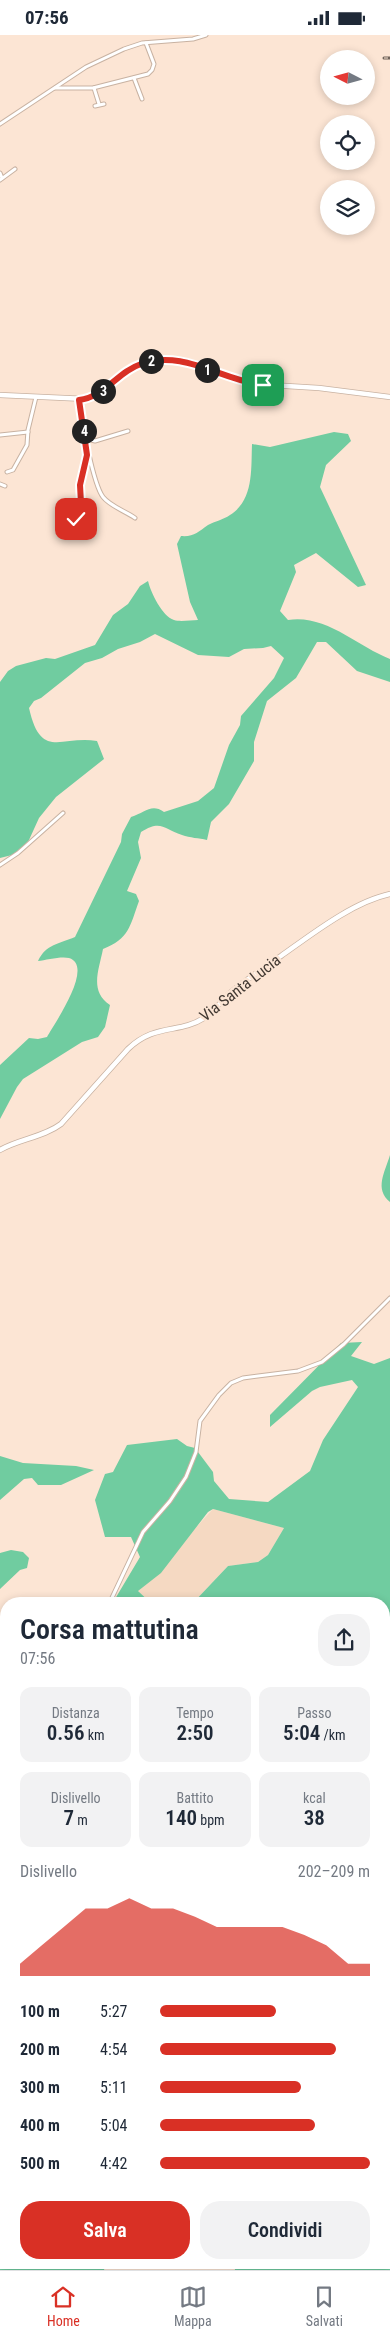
<!DOCTYPE html>
<html lang="it">
<meta charset="utf-8">
<style>
:root{--surface:#fff;--page:#f2f2f3;--text:#1f2937;--muted:#747a83;--line:#e0e1e3;--accent:#d93025}
body{margin:0;font-family:"Roboto Condensed",sans-serif;background:var(--page);color:var(--text);height:100vh;display:flex;flex-direction:column;font-size:19px;white-space:nowrap}
*{box-sizing:border-box;margin:0}
p{font-size:16px;color:var(--muted)}
.icon{flex:none;width:28px;height:28px;fill:none;stroke:currentColor;stroke-width:2;stroke-linecap:round;stroke-linejoin:round}
.map{position:relative;flex:1;overflow:hidden}
.details{position:absolute;left:0px;top:1562px;width:390px;height:672px;display:flex;flex-direction:column;background:var(--surface);border-radius:20px 20px 0 0;box-shadow:0 2px 8px #0003}
.details>*{flex:none}
.needle{width:32px;rotate:276deg}
.fabs{position:absolute;left:320px;top:15px;display:grid;gap:10px}
.fabs a{display:grid;place-items:center;width:55px;height:55px;border-radius:50%;background:var(--surface);box-shadow:0 2px 8px #0003;font-size:25px}
.pin{position:absolute;display:grid;place-items:center;width:42px;height:42px;color:#fff;margin:-21px;border-radius:10px;box-shadow:0 2px 8px #0006}
.km{position:absolute;width:25px;height:25px;margin:-12px;border-radius:50%;background:#222;color:#fff;font-size:14px;line-height:25px;text-align:center}
.round{display:grid;place-items:center;flex:none;width:52px;height:52px;border-radius:20px;background:var(--page)}
.overview{display:flex;align-items:center;justify-content:space-between;height:85px;padding:0 20px}
h1{font-size:28px;font-weight:600;line-height:38px}
.figures{display:grid;grid-template-columns:repeat(3,1fr);gap:8px;height:85px;padding:5px 20px}
.figures div{display:grid;align-content:center;border-radius:12px;background:var(--page);text-align:center}
.figures b{font-size:21px;font-weight:600}
.figures small{font-size:14px;font-weight:400}
.figures p{font-size:14px}
.chart{height:140px;padding:10px 20px}
.chart p{display:flex;justify-content:space-between}
.chart svg{width:100%;height:90px;margin-top:5px;fill:var(--accent);opacity:.7}
.primary-button{display:flex;gap:10px;margin-top:auto;padding:10px 20px}
.primary-button a{flex:1;height:58px;border-radius:20px;background:var(--accent);color:#fff;font-size:20px;font-weight:600;line-height:58px;text-align:center}
.primary-button a+a{background:var(--page);color:var(--text)}
ul{padding:0 20px;list-style:none;font-size:16px}
li{display:grid;grid-template-columns:80px 60px 1fr;align-items:center;height:38px}
li i{height:12px;border-radius:6px;background:var(--accent)}
.status{display:flex;justify-content:space-between;align-items:center;height:35px;padding:0 25px;background:var(--surface);direction:ltr}
.status svg{height:14px;fill:currentColor}
.tab-bar{display:flex;justify-content:space-around;align-items:center;height:70px;border-top:1px solid var(--line);background:var(--surface);font-size:14px;color:var(--muted)}
.tab-bar a{display:grid;justify-items:center;gap:2px}
.tab-bar .on{color:var(--accent)}
.map>svg:first-child{display:block}
.built{fill:#f5d9c2}
.forest{fill:#70cca0}
.lines{fill:none;stroke-linecap:round;stroke-linejoin:round}
.street-casing{stroke:#c8b2a2;stroke-width:5}
.secondary-casing{stroke:#c8b2a2;stroke-width:6}
.street{stroke:#fff;stroke-width:3}
.secondary{stroke:#fff;stroke-width:4.5}
.rail-casing{stroke:#6e6259;stroke-width:3}
.rail{stroke:#fce5d4;stroke-width:1;stroke-dasharray:4;stroke-linecap:butt}
.route-casing{stroke:#fff;stroke-width:10}
.route{stroke:#d93025;stroke-width:6}
.labels{text-anchor:middle;dominant-baseline:central;stroke-width:5;stroke-linejoin:round;paint-order:stroke}
.street-label{font-size:16px;fill:#423932;stroke:#fce5d4}
</style>
<div class="status"><b>07:56</b><svg viewBox="0 0 49 12"><path d="M0 12V9h3v3zM5 12V6h3v6zM10 12V3h3v9zM15 12V0h3v12zM26 1h20v11H26zM47 4h2v5h-2z"/></svg></div>
<div class="map">
<svg width="390" height="2235" viewBox="0 0 390 2235">
<rect width="100%" height="100%" fill="#fce5d4"/>
<polygon class="built" points="213,1474 284,1493 268,1520 258,1527 228,1531 192,1569 152,1569 138,1556"/>
<g class="forest">
<path d="M334,397l14,2 3,7 -25,24 -6,22 46,98 -8,2 -42,-34 -22,12 2,7 -16,39 8,9c38,-6 69,26 102,39v23l-33,-11 -31,-29h-9l-21,36 -29,23 -13,41v19l-25,43 -18,18 -4,18c-8,-2 -17,-2 -25,-5 -18,-6 -21,-16 -41,-3l-3,10 3,16 -14,33 9,3 3,7c-9,25 -10,38 -36,48 -4,21 -14,42 7,56l-5,22 -7,10 -16,5 -59,37 -6,8 -17,32v-54l29,-27 9,1 9,-2c7,-13 48,-71 22,-79 -8,-2 -23,2 -31,3 8,-17 21,-17 37,-24l46,-95 1,-8 9,-17c14,-4 20,-14 33,-5l34,-11 16,-13 15,-43 11,-20 1,-9 33,-38 10,-20 -13,-12 -8,2 -19,1 -15,8 -31,-2 -43,-21 -15,8 -22,7 -16,9 -17,5 -44,35 -7,3 -5,7c12,53 32,27 68,33l7,18 -48,38 -17,21 -10,22 -6,9 -7,5 -16,4v-176l8,-11 8,-5 30,-8 9,1 40,-14 18,-30 15,-11 12,-18 8,-5c3,12 14,35 26,39 6,2 17,0 24,0l-8,-18 -13,-58 4,-8c13,1 17,-4 27,-11 7,-4 15,-5 22,-10 24,-15 21,-46 22,-71l18,3z"/>
<path d="M390,1120v47c-16,-13 -5,-30 0,-47z"/>
<polygon points="362,1307 351,1321 374,1329 390,1323 390,1693 384,1682 384,1569 192,1569 228,1531 258,1527 268,1520 284,1493 213,1474 208,1477 161,1538 138,1556 152,1569 112,1569 140,1522 131,1502 105,1502 95,1465 105,1439 113,1437 127,1410 177,1404 187,1411 195,1413 213,1437 214,1446 229,1464 268,1467 310,1436 323,1405 358,1352 352,1345 320,1352 312,1356 270,1392 270,1380 341,1308"/>
<polygon points="0,1421 23,1428 76,1431 94,1435 61,1450 38,1450 32,1443 24,1444 0,1465"/>
<polygon points="11,1515 23,1517 29,1523 27,1533 20,1535 0,1554 0,1518"/>
<polygon points="6,1715 6,1933 0,1937 0,1717"/>
<polygon points="384,1750 390,1758 390,2205 384,2209"/>
<polygon points="0,1964 6,1975 6,2229 106,2229 104,2235 0,2235"/>
<polygon points="384,2220 390,2224 390,2235 235,2235 234,2229 384,2229"/>
</g>
<g class="lines">
<g class="street-casing">
<g id="street">
<polyline points="134,43 142,64"/>
<polyline points="55,53 93,53 148,39 152,35 154,29 146,8"/>
<polyline points="94,53 99,69"/>
<polyline points="95,71 104,69"/>
<polyline points="0,89 86,32 124,14 142,8 193,4 206,0"/>
<polyline points="0,138 2,143"/>
<polyline points="0,145 15,134"/>
<path d="M79,365c2,18 14,84 24,97 7,9 22,14 32,21"/>
<polyline points="86,399 91,405 95,406 128,396"/>
<polyline points="0,400 28,397"/>
<polyline points="7,437 13,435 27,410 28,395 36,362"/>
<polyline points="0,449 5,451"/>
<polyline points="73,480 77,483 80,474"/>
<polyline points="67,499 71,482 81,468 80,450 87,422 87,413"/>
<polyline points="0,830 18,818 63,778"/>
<polyline points="109,1569 143,1497 170,1466 186,1442 196,1417 200,1386 219,1360 231,1348 243,1343 298,1336 322,1327 344,1309 390,1263"/>
<polyline points="0,1685 6,1682"/>
<polyline points="384,1686 390,1698"/>
<polyline points="384,2117 390,2113"/>
</g>
</g>
<g class="secondary-casing">
<g id="secondary">
<polyline points="0,360 86,364 99,359 135,331 154,325 169,324 189,328 253,349 319,353 390,362"/>
<path d="M0,1115c19,-11 44,-13 61,-26l67,-75c27,-26 51,-15 76,-31 11,-6 18,-19 27,-26 16,-13 33,-24 50,-36 31,-22 72,-54 109,-62"/>
</g>
</g>
<use href="#street" class="street"/>
<use href="#secondary" class="secondary"/>
<g class="rail-casing">
<polyline id="rail" points="384,23 390,23"/>
</g>
<use href="#rail" class="rail"/>
</g>
<g class="lines">
<g class="route-casing">
<path id="route" d="M76,484l5,-16 -1,-18 7,-30 -8,-55c26,-3 38,-28 62,-36 42,-15 80,16 122,21"/>
</g>
<use href="#route" class="route"/>
</g>
<g class="labels">
<g class="street-label">
<text transform="translate(240 953) rotate(-38)">Via Santa Lucia</text>
</g>
</g>
</svg>
<div class="fabs">
<a><svg class="needle" viewBox="-14 -14 28 28"><path d="M0-13l5 13h-10z" fill="#e53935"/><path d="M0 13l5-13h-10z" fill="#747a83"/></svg></a>
<a><svg class="icon" aria-label="locate" viewBox="0 0 24 24"><circle cx="12" cy="12" r="6"/><path d="M12 2v4M12 18v4M2 12h4M18 12h4"/></svg></a>
<a><svg class="icon" aria-label="layers" viewBox="0 0 24 24"><path d="M12 4l9 5-9 5-9-5zM3 14l9 5 9-5"/></svg></a>
</div>
<div class="pin" style="left:263px;top:350px;background:#1e9e55"><svg class="icon" aria-label="arrive" viewBox="0 0 24 24"><path d="M6 21V4h12l-3 4 3 4H6"/></svg></div>
<div class="pin" style="left:76px;top:484px;background:#d93025"><svg class="icon" aria-label="check" viewBox="0 0 24 24"><path d="M5 12l5 5 9-10"/></svg></div>
<b class="km" style="left:207px;top:335px">1</b>
<b class="km" style="left:151px;top:326px">2</b>
<b class="km" style="left:103px;top:356px">3</b>
<b class="km" style="left:84px;top:396px">4</b>
<section class="details">
<div class="overview"><div><h1>Corsa mattutina</h1><p>07:56</p></div><a class="round"><svg class="icon" aria-label="share" viewBox="0 0 24 24"><path d="M12 15V3M7 8l5-5 5 5M5 13v7h14v-7"/></svg></a></div>
<div class="figures">
<div><p>Distanza</p><b>0.56<small> km</small></b></div>
<div><p>Tempo</p><b>2:50</b></div>
<div><p>Passo</p><b>5:04<small> /km</small></b></div>
</div>
<div class="figures">
<div><p>Dislivello</p><b>7<small> m</small></b></div>
<div><p>Battito</p><b>140<small> bpm</small></b></div>
<div><p>kcal</p><b>38</b></div>
</div>
<div class="chart"><p><span>Dislivello</span>202–209 m</p>
<svg viewBox="0 0 160 44" preserveAspectRatio="none"><path d="M0 44V38L10 29L20 20L30 11L40 11L50 6L60 11L70 11L80 15L90 20L100 20L110 20L120 20L130 24L140 29L150 38L160 38V44z"/></svg>
</div>
<ul>
<li><b>100 m</b>5:27<i style="width:55%"></i></li>
<li><b>200 m</b>4:54<i style="width:84%"></i></li>
<li><b>300 m</b>5:11<i style="width:67%"></i></li>
<li><b>400 m</b>5:04<i style="width:74%"></i></li>
<li><b>500 m</b>4:42<i style="width:100%"></i></li>
</ul>
<div class="primary-button"><a>Salva</a><a>Condividi</a></div>
</section>
</div>
<nav class="tab-bar">
<a class="on"><svg class="icon" aria-label="home" viewBox="0 0 24 24"><path d="M3 11l9-7 9 7M6 9v11h12V9"/></svg>Home</a>
<a><svg class="icon" aria-label="map" viewBox="0 0 24 24"><path d="M3 6l6-2 6 2 6-2v14l-6 2-6-2-6 2zM9 4v14M15 6v14"/></svg>Mappa</a>
<a><svg class="icon" aria-label="saved" viewBox="0 0 24 24"><path d="M7 4h10v16l-5-4-5 4z"/></svg>Salvati</a>
</nav>
